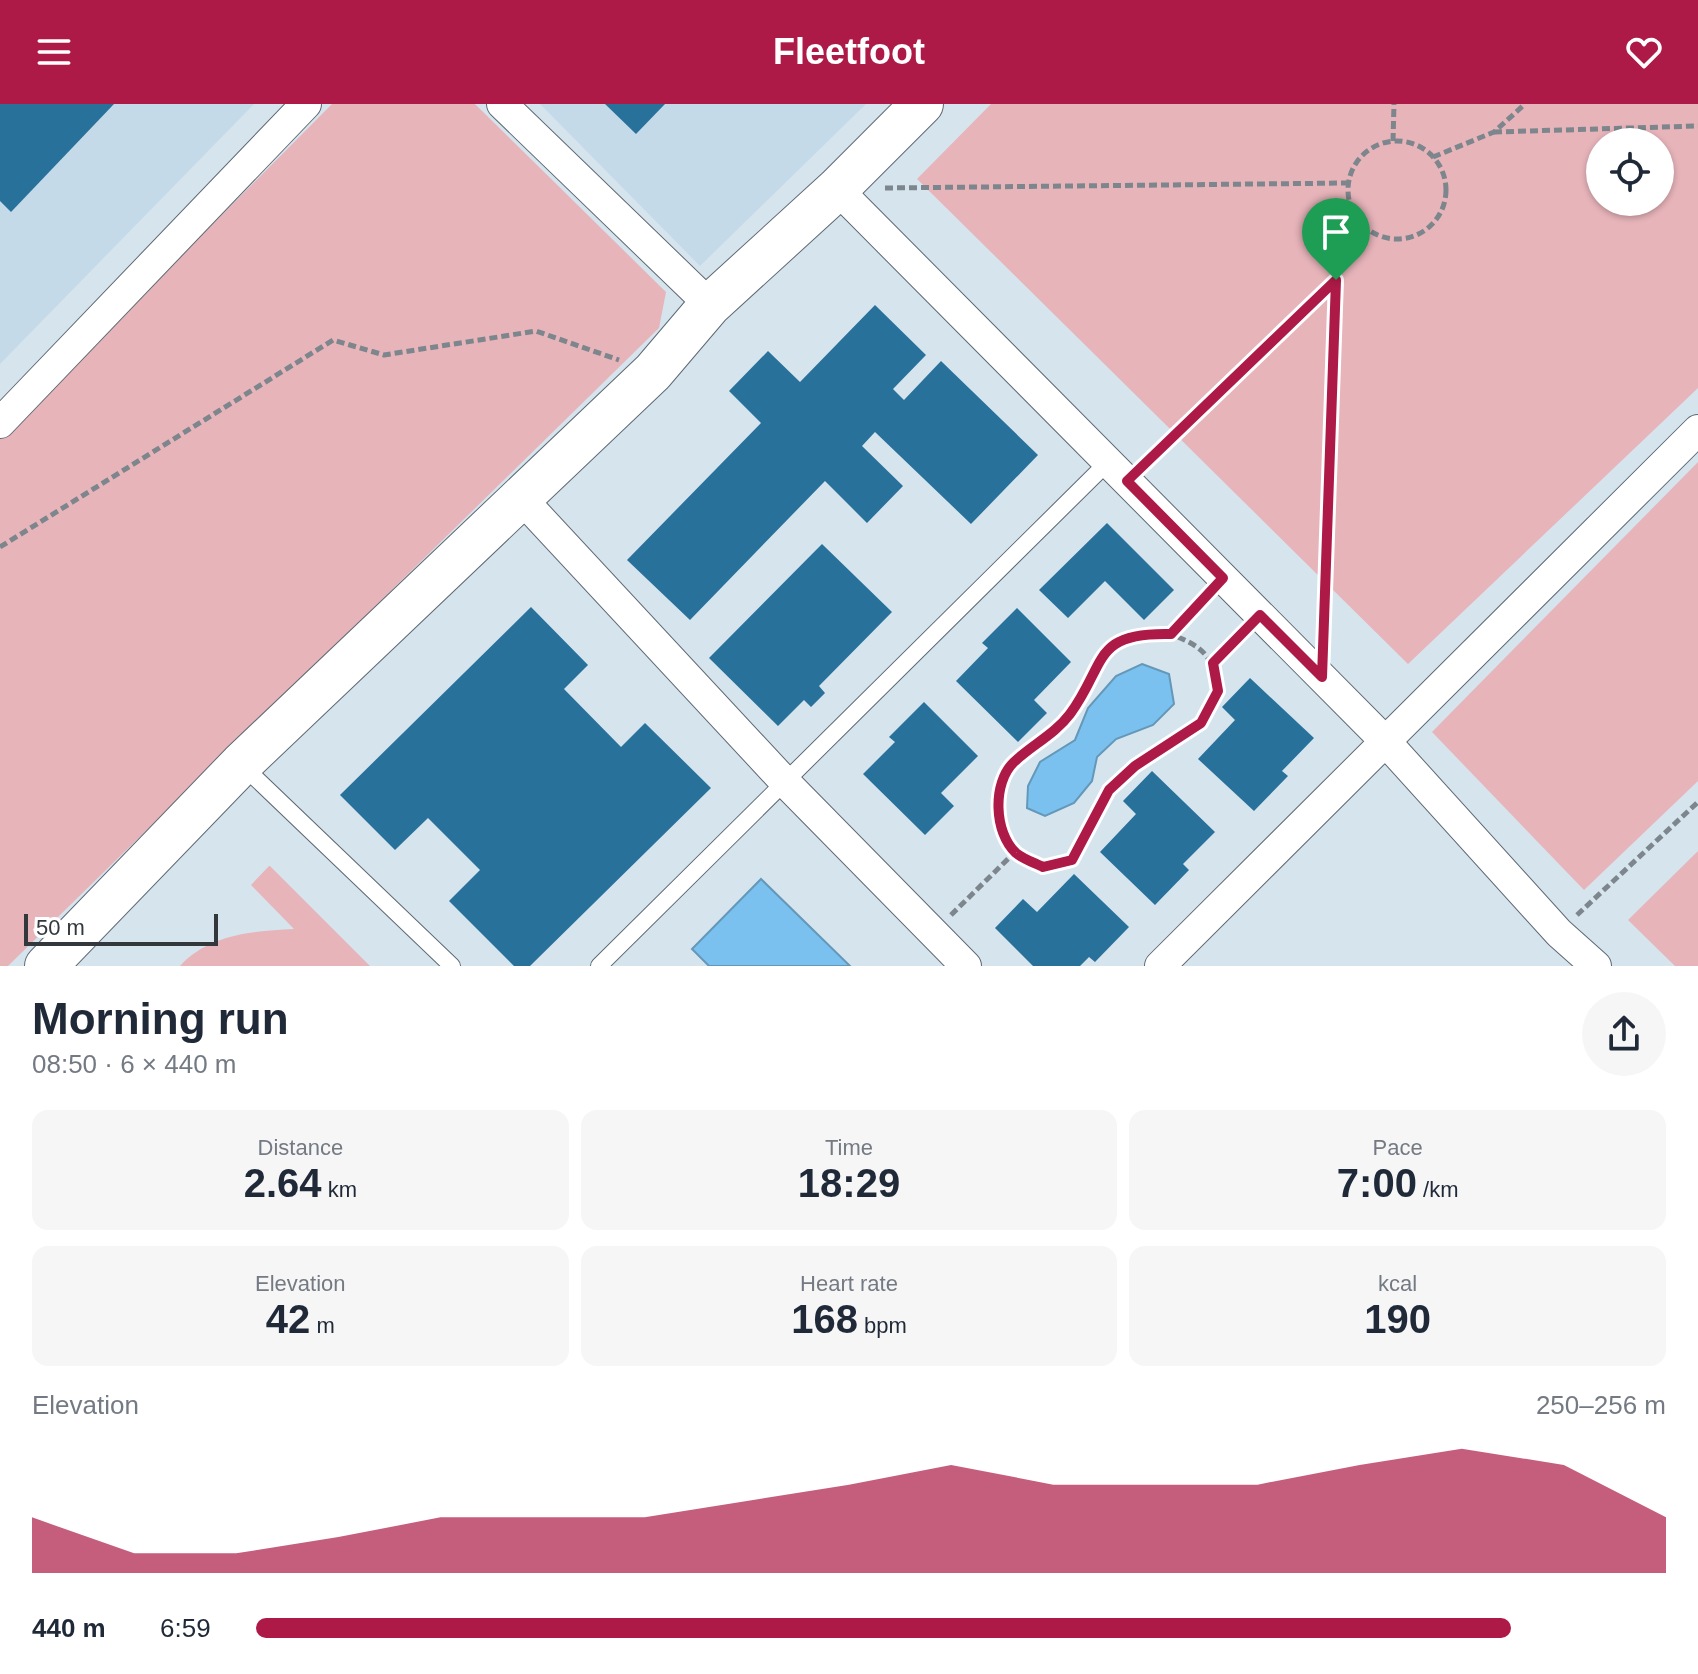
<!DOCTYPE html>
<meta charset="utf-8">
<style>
:root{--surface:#fff;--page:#f6f6f7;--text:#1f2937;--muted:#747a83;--accent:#ad1a47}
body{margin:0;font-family:Helvetica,sans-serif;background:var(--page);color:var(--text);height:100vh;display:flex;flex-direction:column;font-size:30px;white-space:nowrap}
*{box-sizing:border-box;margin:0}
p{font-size:26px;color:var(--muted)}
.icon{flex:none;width:44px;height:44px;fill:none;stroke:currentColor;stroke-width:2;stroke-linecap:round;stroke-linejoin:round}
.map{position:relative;height:862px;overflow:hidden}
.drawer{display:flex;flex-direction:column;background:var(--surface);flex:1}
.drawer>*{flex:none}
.buttons{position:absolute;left:1586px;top:24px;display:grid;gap:16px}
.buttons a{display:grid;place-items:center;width:88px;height:88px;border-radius:50%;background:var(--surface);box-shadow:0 2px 6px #0004;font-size:40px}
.scale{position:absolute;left:24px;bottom:20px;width:194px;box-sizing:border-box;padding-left:8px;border:4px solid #32383c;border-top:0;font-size:22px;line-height:28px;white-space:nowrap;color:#32383c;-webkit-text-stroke:6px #fff;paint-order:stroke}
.pin{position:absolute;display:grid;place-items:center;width:68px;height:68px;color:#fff;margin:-82px -34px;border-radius:50% 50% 50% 0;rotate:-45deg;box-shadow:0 0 8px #0007}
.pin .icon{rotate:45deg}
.round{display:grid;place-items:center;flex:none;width:84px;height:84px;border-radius:42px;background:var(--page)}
.summary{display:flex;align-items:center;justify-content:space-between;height:136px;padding:0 32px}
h1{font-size:44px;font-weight:600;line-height:60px}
.figures{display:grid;grid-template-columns:repeat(3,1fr);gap:12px;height:136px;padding:8px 32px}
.figures div{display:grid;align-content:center;border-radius:16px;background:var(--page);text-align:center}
.figures b{font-size:40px;font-weight:600}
.figures small{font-size:22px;font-weight:400}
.figures p{font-size:22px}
.chart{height:224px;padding:16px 32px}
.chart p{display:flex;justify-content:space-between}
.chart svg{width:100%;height:144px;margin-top:8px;fill:var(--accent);opacity:.7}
ul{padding:0 32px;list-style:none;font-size:26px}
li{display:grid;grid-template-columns:128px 96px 1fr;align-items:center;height:60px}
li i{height:20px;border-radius:10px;background:var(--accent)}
header{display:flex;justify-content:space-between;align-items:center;height:104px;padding:0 32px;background:var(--accent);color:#fff;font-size:36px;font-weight:600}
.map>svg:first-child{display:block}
.built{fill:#c5dae8}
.green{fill:#e7b4ba;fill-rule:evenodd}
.water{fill:#7ac1ef;stroke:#6498b9;stroke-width:2}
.building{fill:#28719b}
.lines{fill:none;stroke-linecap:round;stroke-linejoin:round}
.lane-casing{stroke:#5e6a73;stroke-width:18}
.street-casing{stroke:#5e6a73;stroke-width:32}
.secondary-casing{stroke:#5e6a73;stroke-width:44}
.path{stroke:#7c868c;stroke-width:5;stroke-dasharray:8 4;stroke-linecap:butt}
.lane{stroke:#fff;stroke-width:16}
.street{stroke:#fff;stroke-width:30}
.secondary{stroke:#fff;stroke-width:42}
.route-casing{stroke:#fff;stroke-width:16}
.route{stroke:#ad1a47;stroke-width:10}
</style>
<header><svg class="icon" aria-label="menu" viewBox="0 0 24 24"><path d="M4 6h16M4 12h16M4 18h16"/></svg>Fleetfoot<svg class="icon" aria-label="heart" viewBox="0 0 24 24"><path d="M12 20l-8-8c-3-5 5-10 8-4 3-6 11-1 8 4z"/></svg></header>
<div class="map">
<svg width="1698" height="862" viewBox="0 0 1698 862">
<rect width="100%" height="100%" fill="#d6e4ee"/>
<g class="built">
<polygon points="0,0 254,0 0,260"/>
<polygon points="540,0 866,0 700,162"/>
</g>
<g class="green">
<polygon points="332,0 475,0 666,188 659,224 8,862 0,862 0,334"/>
<path d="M991,0h707v284l-290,276 -491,-485zM1600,38h60v60h-60z"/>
<polygon points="1698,358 1698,677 1584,786 1432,628"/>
<polygon points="1698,747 1698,862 1675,862 1628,816"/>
<path d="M269,762h1l100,100h-190c29,-32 74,-35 114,-37l-43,-44z"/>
</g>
<g class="water">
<polygon points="1142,560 1169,570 1174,600 1153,621 1116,635 1097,653 1092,677 1074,699 1045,712 1027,704 1028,682 1040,658 1075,636 1088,604 1116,572"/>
<polygon points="761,775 850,862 709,862 692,845"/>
</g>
<g class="building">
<polygon points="0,0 114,0 11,108 0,97"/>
<polygon points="605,0 665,0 636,30"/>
<polygon points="875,201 926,251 893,285 904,296 941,257 1038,351 971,420 875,328 862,342 903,382 867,419 825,377 690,516 627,456 761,319 729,287 768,247 800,278"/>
<polygon points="1107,419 1174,486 1144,516 1105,477 1068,514 1039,486"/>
<polygon points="822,440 892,508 819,582 825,589 811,603 804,596 778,622 709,554"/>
<polygon points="531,503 588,561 564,585 621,643 645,619 711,684 530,862 514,862 449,797 480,766 428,714 395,746 340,691"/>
<polygon points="1017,504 1071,558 1034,596 1047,609 1018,638 956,577 988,544 982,539"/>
<polygon points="1250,574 1314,634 1282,667 1288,672 1254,707 1198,655 1235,616 1222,603"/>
<polygon points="924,598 978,652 941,689 954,702 925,731 863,670 895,638 889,633"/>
<polygon points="1152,667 1215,728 1183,760 1189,766 1155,801 1100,748 1136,710 1123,697"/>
<polygon points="1074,770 1129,823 1095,858 1089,853 1080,862 1033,862 995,824 1023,795 1037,808"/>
</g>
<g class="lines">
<g class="lane-casing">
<g id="lane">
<polyline points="242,661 452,862"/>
<polyline points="599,862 1108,358"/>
</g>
</g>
<g class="street-casing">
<g id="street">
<polyline points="502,0 710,201"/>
<polyline points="837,85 1386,638 1559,829 1596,862"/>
<polyline points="0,319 306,0"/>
<polyline points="520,393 785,678 966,862"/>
<polyline points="1160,862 1698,326"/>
</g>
</g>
<g class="secondary-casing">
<polyline id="secondary" points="46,862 241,660 653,268 710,201 837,85 922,0"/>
</g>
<g class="path">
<polyline points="1494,28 1698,22"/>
<polyline points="1393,37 1394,0"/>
<circle cx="1397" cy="86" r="49"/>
<polyline points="1433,53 1494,28 1525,0"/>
<polyline points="885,84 1348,79"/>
<polyline points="1144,360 1336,176 1361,120"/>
<polyline points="0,443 333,236 384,251 536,227 619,256"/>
<polyline points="1323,534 1336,176"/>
<polyline points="1213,559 1243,528"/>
<path d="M1015,748c-5,-9 -16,-23 -17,-33 -2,-14 6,-48 17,-57 19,-17 41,-28 55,-49 36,-50 22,-81 101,-79l35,-38"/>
<path d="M951,811l64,-63 28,15 29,-7c12,-23 22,-53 39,-72 28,-33 115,-59 105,-110 -6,-27 -21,-34 -45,-44"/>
<polyline points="1577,811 1698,698"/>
</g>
<use href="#lane" class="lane"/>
<use href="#street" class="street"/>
<use href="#secondary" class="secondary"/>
</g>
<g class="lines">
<g class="route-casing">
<path id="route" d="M1336,176l-14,397 -62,-62 -47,48 5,28 -17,32 -66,43 -26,24 -37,70 -29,7c-8,-4 -20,-8 -27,-14 -22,-20 -24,-70 -2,-91 18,-17 41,-28 56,-48 37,-50 21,-82 101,-80l52,-56 -96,-97z"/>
</g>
<use href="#route" class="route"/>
</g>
</svg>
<div class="buttons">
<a><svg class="icon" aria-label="locate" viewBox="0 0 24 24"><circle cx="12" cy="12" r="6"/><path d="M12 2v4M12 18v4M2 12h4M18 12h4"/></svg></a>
</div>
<div class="scale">50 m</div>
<div class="pin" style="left:1336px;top:176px;background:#1e9e55"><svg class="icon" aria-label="arrive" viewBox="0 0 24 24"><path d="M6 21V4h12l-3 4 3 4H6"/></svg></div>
</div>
<section class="drawer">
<div class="summary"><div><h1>Morning run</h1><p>08:50 · 6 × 440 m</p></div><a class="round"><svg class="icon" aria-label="share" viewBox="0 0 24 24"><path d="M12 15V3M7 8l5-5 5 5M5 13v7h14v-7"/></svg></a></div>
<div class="figures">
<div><p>Distance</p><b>2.64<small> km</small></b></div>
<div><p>Time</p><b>18:29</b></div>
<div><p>Pace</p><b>7:00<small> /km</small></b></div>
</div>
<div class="figures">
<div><p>Elevation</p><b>42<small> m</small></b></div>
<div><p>Heart rate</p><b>168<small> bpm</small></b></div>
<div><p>kcal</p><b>190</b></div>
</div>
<div class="chart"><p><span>Elevation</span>250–256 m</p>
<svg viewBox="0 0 160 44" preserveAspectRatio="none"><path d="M0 44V27L10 38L20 38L30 33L40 27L50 27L60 27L70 22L80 17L90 11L100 17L110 17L120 17L130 11L140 6L150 11L160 27V44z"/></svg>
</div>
<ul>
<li><b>440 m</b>6:59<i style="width:89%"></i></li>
</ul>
</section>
